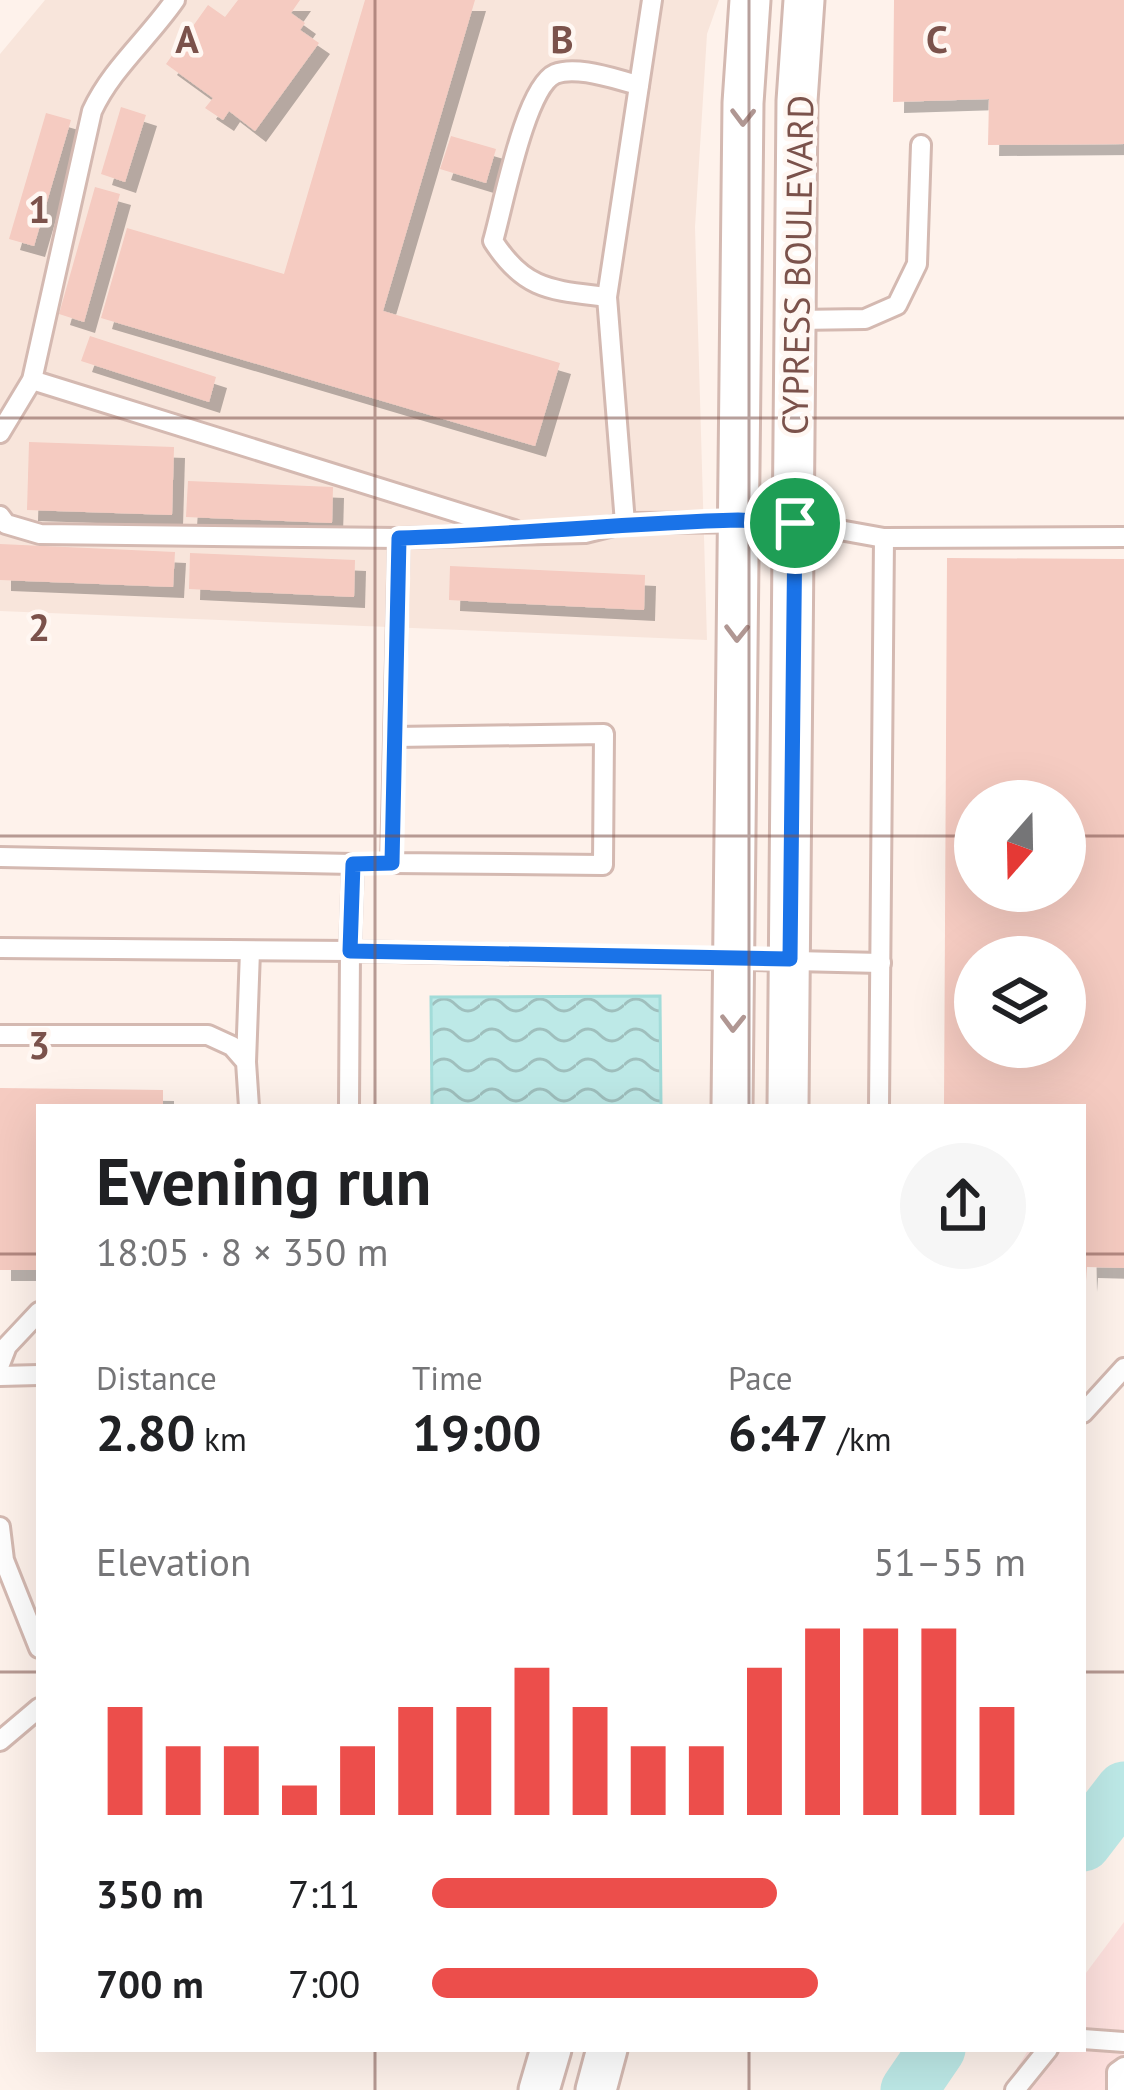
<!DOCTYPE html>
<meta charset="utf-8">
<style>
:root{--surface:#fff;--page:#f6f6f6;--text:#202124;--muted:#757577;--accent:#ec4e4b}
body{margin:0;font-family:"PT Sans",sans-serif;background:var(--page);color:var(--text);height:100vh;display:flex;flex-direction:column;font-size:45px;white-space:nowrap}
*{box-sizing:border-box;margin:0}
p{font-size:39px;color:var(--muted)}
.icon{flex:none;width:66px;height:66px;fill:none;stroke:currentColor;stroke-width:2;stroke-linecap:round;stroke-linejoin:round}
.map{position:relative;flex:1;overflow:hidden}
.panel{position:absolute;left:36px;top:1104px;width:1050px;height:948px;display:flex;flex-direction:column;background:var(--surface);border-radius:0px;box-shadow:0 12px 48px #0002}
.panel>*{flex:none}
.needle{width:78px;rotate:200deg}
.fabs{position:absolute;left:954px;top:780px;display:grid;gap:24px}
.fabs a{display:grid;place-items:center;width:132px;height:132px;border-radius:50%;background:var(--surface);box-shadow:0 12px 48px #0002;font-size:60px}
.pin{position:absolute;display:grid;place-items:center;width:102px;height:102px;color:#fff;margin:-51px;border:6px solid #fff;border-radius:50%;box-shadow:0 3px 12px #0007}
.round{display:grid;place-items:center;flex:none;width:126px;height:126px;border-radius:63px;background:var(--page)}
.overview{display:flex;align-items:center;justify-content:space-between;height:204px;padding:0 60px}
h1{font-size:66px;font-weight:600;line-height:90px}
.metrics{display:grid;grid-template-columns:repeat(3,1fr);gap:18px;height:204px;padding:12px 60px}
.metrics div{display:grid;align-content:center}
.metrics b{font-size:51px;font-weight:600}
.metrics small{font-size:33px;font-weight:400}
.metrics p{font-size:33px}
.chart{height:336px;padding:24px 60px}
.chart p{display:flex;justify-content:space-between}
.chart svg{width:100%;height:216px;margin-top:12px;stroke:var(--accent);stroke-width:6}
ul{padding:0 60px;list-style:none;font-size:39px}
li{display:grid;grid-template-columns:192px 144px 1fr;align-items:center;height:90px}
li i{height:30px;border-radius:15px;background:var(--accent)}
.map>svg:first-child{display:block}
.residential{fill:#f8e5db}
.commercial{fill:#fee1de}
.water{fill:url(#water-waves);stroke:#a2dcd9;stroke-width:3}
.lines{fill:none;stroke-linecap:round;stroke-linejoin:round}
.river{stroke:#bde9e7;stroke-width:57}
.building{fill:#f5cbc1;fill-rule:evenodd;filter:url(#shadow)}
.service-casing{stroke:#d4b9b1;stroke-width:24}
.minor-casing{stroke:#d4b9b1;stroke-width:45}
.service{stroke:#fff;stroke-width:18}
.minor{stroke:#fff;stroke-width:39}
.oneway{stroke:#b09793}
.route-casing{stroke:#fff;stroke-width:24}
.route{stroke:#1a73e8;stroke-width:15}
.grid{fill:none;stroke:#7b524b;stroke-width:3;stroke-opacity:0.55}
.labels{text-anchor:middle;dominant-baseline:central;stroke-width:9;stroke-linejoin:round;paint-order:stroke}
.street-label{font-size:36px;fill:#7b524b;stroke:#fff7f2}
.grid-label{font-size:39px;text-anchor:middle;font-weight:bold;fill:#7b524b;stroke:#fff7f2;stroke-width:9;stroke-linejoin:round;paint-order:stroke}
</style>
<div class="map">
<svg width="1124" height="2090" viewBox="0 0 1124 2090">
<defs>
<pattern id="water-waves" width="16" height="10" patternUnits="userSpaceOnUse" patternTransform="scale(3)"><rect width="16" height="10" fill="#bde9e7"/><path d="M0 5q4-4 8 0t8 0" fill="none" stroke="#9fbfbd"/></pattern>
<filter id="shadow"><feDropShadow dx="11" dy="11" stdDeviation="0" flood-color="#0004"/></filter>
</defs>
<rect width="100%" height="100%" fill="#fef2eb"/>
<polygon class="residential" points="45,0 719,0 707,34 695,227 707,640 0,611 0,54"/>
<polygon class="commercial" points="1124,1922 1124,2090 1003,2090 1029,2049 1083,2049 1083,1977"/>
<polygon class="water" points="660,996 661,1107 432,1107 431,997"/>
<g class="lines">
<g class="river">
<polyline points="1083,1843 1124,1790"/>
<polyline points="909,2090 937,2049"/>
</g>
</g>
<g class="building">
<polygon points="238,0 300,0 291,13 305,23 300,30 319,43 255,131 229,111 223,120 205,108 213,98 166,64 208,5 225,17"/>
<polygon points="365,0 475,0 383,311 560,363 535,446 101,318 127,228 284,274"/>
<polygon points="894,0 1124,0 1124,144 988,145 989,99 893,102"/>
<polygon points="121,107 146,115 125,182 101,174"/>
<polygon points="46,113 71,120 34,246 9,239"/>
<polygon points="451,136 496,149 486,183 440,169"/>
<polygon points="95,187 120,194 84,322 59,314"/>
<polygon points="90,336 216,377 209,402 81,361"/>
<polygon points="29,442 174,447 172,515 27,510"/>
<polygon points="188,481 333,487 332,523 186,517"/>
<polygon points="0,544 175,552 173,587 0,580"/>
<polygon points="190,553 355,560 354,597 189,589"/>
<path d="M947,558l177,1v709l-37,-1 -1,14 -3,-174h-139zM975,801h90v90h-90zM975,957h90v90h-90z"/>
<polygon points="450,566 645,575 644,610 449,600"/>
<polygon points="0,1088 163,1090 163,1107 39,1107 39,1270 0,1270"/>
</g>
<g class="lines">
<g class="service-casing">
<g id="service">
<polyline points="652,0 607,297 625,523 795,522 884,538"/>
<path d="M607,297c-55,-7 -82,-6 -114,-56 10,-34 32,-154 62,-167 22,-9 62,6 84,11"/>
<polyline points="796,320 865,319 897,305 917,264 921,145"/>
<polyline points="32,380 514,530"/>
<path d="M0,433l32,-53 60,-269c20,-43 56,-72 83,-111"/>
<polyline points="0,516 6,524 40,534 399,538 585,533 625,523"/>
<polyline points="395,737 604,734 603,865 391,863 399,538"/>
<polyline points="0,857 353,864 350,951 0,948"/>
<polyline points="0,1035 208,1035 232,1046 246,1062 249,1107"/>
<polyline points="246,1062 250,951"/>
<polyline points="349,1107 350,951 881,963"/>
<polyline points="879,1107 884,538 1124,537"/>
<polyline points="0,1364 7,1346 39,1312"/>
<polyline points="0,1376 39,1375"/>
<polyline points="1083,1413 1124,1368"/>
<polyline points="0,1527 4,1560 39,1648"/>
<polyline points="0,1741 39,1708"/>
<polyline points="1083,2039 1124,2042"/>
<polyline points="1015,2090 1048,2049"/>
<polyline points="1117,2090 1117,2072 1124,2067"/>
</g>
</g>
<g class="minor-casing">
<g id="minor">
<polyline points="732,1107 743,103 750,0"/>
<polyline points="788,1107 797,101 804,0"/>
<polyline points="539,2090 551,2049"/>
<polyline points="596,2090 607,2049"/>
</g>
</g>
<use href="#service" class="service"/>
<use href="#minor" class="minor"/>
</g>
<defs><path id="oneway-chevron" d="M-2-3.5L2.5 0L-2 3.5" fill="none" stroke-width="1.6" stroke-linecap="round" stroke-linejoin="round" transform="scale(3)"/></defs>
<g class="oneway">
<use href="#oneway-chevron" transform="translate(743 117) rotate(91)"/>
<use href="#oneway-chevron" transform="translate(737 633) rotate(91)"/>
<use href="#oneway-chevron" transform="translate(733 1023) rotate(91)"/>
</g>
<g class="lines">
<g class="route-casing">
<path id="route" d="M738,520l57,3 -5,436 -440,-8 3,-87 39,-1 7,-325c115,-3 225,-15 339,-18z"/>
</g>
<use href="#route" class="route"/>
</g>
<path class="grid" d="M375,0v1107M749,0v1107M0,418h1124M0,836h975M1065,836h59M0,1254h39M1083,1254h41M0,1672h39M1083,1672h41M375,2049v41M749,2049v41"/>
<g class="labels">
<g class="street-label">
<text transform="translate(797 265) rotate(-89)">CYPRESS BOULEVARD</text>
</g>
</g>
<g class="grid-label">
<text x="187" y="53">A</text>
<text x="562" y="53">B</text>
<text x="937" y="53">C</text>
<text x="39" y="223">1</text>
<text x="39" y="641">2</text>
<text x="39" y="1059">3</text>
</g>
</svg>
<div class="fabs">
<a><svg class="needle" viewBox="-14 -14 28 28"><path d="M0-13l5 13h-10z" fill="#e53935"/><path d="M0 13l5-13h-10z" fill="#757577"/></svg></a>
<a><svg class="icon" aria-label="layers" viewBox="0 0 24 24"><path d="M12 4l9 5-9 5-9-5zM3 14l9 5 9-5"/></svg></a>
</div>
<div class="pin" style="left:795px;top:523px;background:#1e9e55"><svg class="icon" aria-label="arrive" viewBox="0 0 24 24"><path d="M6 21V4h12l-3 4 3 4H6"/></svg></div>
<section class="panel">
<div class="overview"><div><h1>Evening run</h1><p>18:05 · 8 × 350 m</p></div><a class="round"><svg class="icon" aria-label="share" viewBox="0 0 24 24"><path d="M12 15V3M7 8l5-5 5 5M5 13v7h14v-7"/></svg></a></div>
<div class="metrics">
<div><p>Distance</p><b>2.80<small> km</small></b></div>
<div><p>Time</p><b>19:00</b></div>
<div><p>Pace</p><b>6:47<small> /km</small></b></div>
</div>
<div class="chart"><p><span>Elevation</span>51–55 m</p>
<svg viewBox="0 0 160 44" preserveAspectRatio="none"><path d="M5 44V22M15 44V30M25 44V30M35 44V38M45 44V30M55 44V22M65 44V22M75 44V14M85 44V22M95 44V30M105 44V30M115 44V14M125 44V6M135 44V6M145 44V6M155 44V22"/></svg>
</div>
<ul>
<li><b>350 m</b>7:11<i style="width:58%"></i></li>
<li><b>700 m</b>7:00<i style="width:65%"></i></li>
</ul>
</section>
</div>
